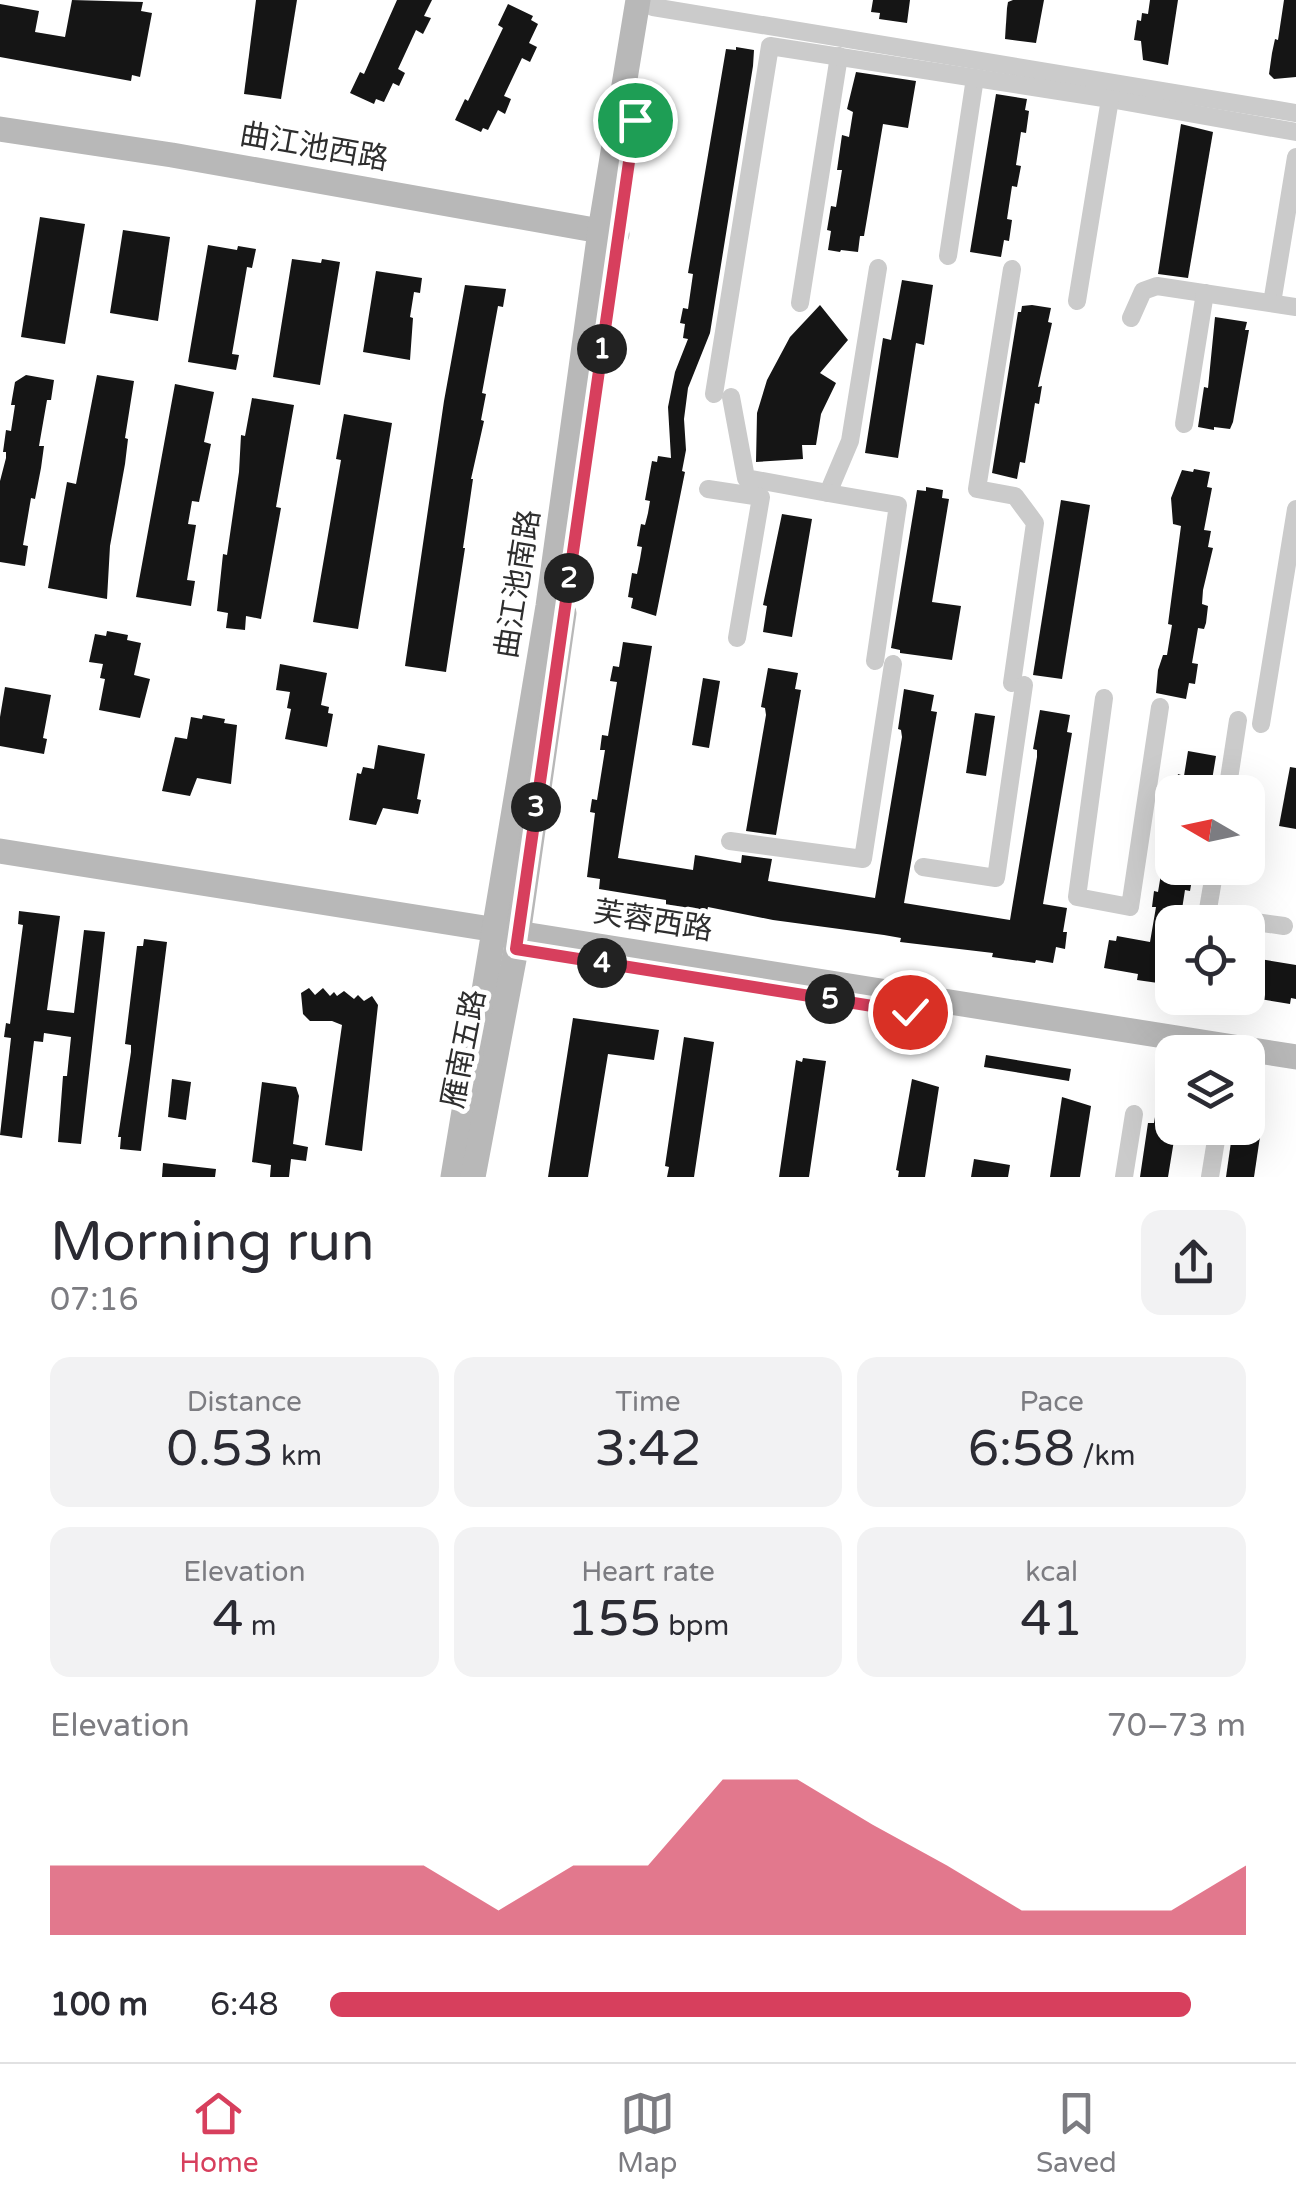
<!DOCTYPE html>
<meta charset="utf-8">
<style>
:root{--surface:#fff;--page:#f2f2f3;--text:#2b2b33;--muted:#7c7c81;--line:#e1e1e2;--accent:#d73f5d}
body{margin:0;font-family:"Varela Round","Noto Sans SC",sans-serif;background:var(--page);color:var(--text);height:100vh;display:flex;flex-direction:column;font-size:38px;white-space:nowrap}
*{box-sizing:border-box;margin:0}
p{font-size:32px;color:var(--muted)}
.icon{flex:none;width:55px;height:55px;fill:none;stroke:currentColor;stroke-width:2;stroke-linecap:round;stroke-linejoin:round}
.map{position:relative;height:1177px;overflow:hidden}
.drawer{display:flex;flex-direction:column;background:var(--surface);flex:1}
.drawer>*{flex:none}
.needle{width:65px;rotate:279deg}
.fabs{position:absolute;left:1155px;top:775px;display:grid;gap:20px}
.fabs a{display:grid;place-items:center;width:110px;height:110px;border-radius:20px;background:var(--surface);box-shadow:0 10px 40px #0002;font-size:50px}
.pin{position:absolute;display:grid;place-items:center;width:85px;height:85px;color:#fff;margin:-42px;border:5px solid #fff;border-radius:50%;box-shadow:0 2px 10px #0007}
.km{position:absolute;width:50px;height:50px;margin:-25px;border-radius:50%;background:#222;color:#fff;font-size:28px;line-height:50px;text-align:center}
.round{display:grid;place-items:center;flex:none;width:105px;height:105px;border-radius:20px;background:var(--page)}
.headline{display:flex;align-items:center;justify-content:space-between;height:170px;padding:0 50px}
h1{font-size:55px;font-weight:600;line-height:75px}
.stats{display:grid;grid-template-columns:repeat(3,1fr);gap:15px;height:170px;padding:10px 50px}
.stats div{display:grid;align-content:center;border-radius:20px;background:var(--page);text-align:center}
.stats b{font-size:50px;font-weight:600}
.stats small{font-size:28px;font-weight:400}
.stats p{font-size:28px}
.chart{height:280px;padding:20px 50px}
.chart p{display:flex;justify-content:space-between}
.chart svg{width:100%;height:180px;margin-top:10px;fill:var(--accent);opacity:.7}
ul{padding:0 50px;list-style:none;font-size:32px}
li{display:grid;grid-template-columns:160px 120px 1fr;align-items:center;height:75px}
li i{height:25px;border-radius:12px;background:var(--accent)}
.tabs{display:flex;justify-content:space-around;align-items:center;height:140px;border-top:2px solid var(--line);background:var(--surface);font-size:28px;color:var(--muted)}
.tabs a{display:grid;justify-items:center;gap:5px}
.tabs .active{color:var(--accent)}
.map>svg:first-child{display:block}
.building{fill:#151515}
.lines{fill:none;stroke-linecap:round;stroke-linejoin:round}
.street{stroke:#cbcbcb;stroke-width:18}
.secondary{stroke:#b8b8b8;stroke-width:25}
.route-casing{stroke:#fff;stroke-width:20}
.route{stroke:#d73f5d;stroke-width:12}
.labels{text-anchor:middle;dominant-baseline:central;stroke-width:10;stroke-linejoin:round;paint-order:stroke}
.street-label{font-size:30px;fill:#2e2e2e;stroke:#fff}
</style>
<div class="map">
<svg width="1296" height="1177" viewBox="0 0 1296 1177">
<rect width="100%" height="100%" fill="#fff"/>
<g class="building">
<polygon points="72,0 143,2 141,11 152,13 140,77 132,75 131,81 0,57 0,4 39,11 35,32 65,37"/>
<polygon points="256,0 297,0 281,99 244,94"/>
<polygon points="397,0 432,0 424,16 431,18 423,34 416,30 398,69 405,73 399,86 393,83 384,102 376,99 374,104 350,93 360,72 364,74"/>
<polygon points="873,0 910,0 907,23 879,19 880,13 871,12"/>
<polygon points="1013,0 1044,0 1036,43 1005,39 1007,8 1008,2"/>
<polygon points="1150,0 1178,0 1168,65 1143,60 1141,41 1134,40 1137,20 1141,21 1142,13 1148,14"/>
<polygon points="1284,0 1296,0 1296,77 1274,79 1269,74 1272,53 1275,39 1278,40"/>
<polygon points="508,4 533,16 531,20 538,24 529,43 537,47 530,62 522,58 504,96 511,99 505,114 498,110 488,130 483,128 481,132 455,120 465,99 468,101 503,28 498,25"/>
<polygon points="736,47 754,50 753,66 710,333 688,388 684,419 686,450 682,471 685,472 656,616 631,608 633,598 628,597 632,573 637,574 640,559 642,547 637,546 641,524 645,525 648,513 650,501 645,500 652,461 657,462 658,456 671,458 668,407 675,372 688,339 683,338 685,324 680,323 683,308 688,309 693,274 688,273 726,49 736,50"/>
<polygon points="856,72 916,81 908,128 883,124 864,236 860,236 858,252 841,250 840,252 828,250 831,231 827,230 831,206 836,207 842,170 837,170 842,135 849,137 853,112 847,109"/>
<polygon points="996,94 1027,99 1025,110 1029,111 1026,133 1021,132 1016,165 1021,166 1017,187 1012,186 1007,219 1012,220 1009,241 1004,240 1001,257 970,252"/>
<polygon points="1181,124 1213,132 1188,278 1158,274"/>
<polygon points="40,217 85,224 65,344 21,337"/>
<polygon points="123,230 170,237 158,321 110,313"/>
<polygon points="208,245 237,250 238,246 256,249 252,268 247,267 232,354 239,355 236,370 188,362"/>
<polygon points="292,259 321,263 322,259 340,262 320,385 273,377"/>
<polygon points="376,271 422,278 420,293 414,292 410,317 413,318 410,360 363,352"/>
<polygon points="902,280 933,285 924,345 916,343 898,458 865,453 883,338 891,340"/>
<polygon points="465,285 506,289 503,307 498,306 482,393 486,394 481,420 484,421 471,479 473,479 463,548 465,548 446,672 405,666 444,401"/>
<polygon points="820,305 848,340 820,373 836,383 821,414 816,445 802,445 803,459 756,462 757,413 767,380 790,337"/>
<polygon points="1032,305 1051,308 1048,322 1052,323 1038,387 1042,386 1039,404 1035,403 1025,463 1020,462 1017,479 992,473 1018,312 1021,312 1022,306"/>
<polygon points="1215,317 1247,322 1245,330 1249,330 1233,422 1230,429 1214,427 1214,430 1198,427 1204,387 1208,388"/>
<polygon points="26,375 54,380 51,400 47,400 39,446 44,446 41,468 35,499 31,498 23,545 28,546 25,566 0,562 0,481 6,458 6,452 3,452 6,430 11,431 15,405 11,405 15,382"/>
<polygon points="97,375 134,381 125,438 128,439 125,464 110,546 107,599 48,588 67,482 76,484"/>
<polygon points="175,384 214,392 204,442 211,444 199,502 192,501 188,524 196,525 187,580 195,581 191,606 136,597"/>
<polygon points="252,398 294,405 276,507 281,508 261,619 246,616 245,630 226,628 228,613 217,611 223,554 227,555 239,472 241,435 245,436"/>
<polygon points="344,414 392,423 358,629 313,622 341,460 336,459"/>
<polygon points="1194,469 1210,472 1207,487 1212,488 1204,530 1211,531 1208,547 1213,548 1203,590 1202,604 1208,606 1206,623 1204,629 1198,628 1192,663 1198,664 1195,684 1189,683 1186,699 1156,693 1158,670 1163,655 1167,655 1172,625 1168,624 1181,526 1173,524 1171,498 1182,470 1193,472"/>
<polygon points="926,487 943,490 942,498 949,499 932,602 961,606 952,660 900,653 900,650 891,648 917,490 926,491"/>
<polygon points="1061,500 1090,505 1062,679 1033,675"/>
<polygon points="782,514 812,519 792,637 763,632 767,606 763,605"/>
<polygon points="107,631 128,635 127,640 141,643 134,675 150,679 140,718 99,710 105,679 100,678 103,664 89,662 95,634 106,636"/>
<polygon points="623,642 652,646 618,858 693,870 695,855 741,863 742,855 772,859 768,881 875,898 902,737 901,730 898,729 904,689 934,695 931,711 937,712 904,903 1010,920 1037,757 1037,750 1033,749 1040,710 1070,715 1067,732 1072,733 1043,904 1067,908 1063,932 1067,932 1065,949 1056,947 1053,963 1036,960 1035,963 992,957 993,953 900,942 901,938 884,935 773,920 708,907 707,911 666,905 666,900 599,889 600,879 587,877 595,813 590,812 592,799 597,800 605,750 600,750 602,735 608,736 617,682 610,681 613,666 619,667"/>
<polygon points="280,664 327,673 321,705 329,707 328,713 333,714 327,747 285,739 291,709 287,708 290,692 276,690"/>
<polygon points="768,668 798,673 795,689 801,690 776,835 746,831 766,715 765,708 761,707"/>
<polygon points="703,678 720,681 709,748 692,745"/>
<polygon points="5,687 51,695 43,738 47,739 44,754 0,746 0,717"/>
<polygon points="975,713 995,716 986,776 966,773"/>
<polygon points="203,715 225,719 224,723 237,725 231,784 197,778 190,796 162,791 175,737 187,739 191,717 202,719"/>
<polygon points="378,745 425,754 417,799 421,800 418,814 383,808 376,825 349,820 357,773 361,774 363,767 374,769"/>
<polygon points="1188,751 1216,756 1210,792 1182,792 1182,790 1175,789 1178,774 1184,776"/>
<polygon points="1290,767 1296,768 1296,829 1279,826"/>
<polygon points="1165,817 1172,817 1172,865 1158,863"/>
<polygon points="1162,868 1194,868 1190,891 1185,890 1180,922 1172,922 1172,985 1137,980 1138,974 1104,968 1109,940 1116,941 1117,936 1150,942 1156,907 1152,907 1154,891 1158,892"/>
<polygon points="19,911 60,916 47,1010 74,1013 84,930 105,932 81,1144 58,1142 63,1076 67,1076 71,1037 44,1033 43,1042 34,1041 22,1138 0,1135 11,1038 4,1037 6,1023 10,1024 23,925 18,924"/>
<polygon points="144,939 167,942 141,1151 120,1149 121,1137 118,1137 131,1052 131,1045 125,1044 137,946 143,946"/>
<polygon points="1248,957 1296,965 1296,999 1291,998 1290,1004 1248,997"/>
<polygon points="309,988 315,995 323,988 330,996 334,992 337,996 344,991 354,999 358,995 364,1001 372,996 378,1005 362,1151 325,1145 342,1025 332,1021 310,1021 303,1014 301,993"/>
<polygon points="573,1018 659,1030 654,1060 608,1054 588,1177 548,1177"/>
<polygon points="684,1037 714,1042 694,1177 667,1177 669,1167 665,1166"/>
<polygon points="986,1055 1071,1069 1069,1081 984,1067"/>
<polygon points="803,1058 826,1061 809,1177 779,1177 796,1060 802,1062"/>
<polygon points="172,1079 191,1082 186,1120 168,1117"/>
<polygon points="912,1079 939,1087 925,1177 898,1177 899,1171 896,1170"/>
<polygon points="262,1082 296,1087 299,1096 293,1144 308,1147 306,1161 291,1159 289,1177 270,1177 271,1165 252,1162"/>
<polygon points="1062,1097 1091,1106 1080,1177 1050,1177"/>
<polygon points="1156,1111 1172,1113 1172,1128 1176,1128 1168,1177 1140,1177 1148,1123 1154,1123"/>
<polygon points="1233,1128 1261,1130 1254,1177 1226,1177"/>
<polygon points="974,1159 1010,1165 1008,1177 971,1177"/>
<polygon points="163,1163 216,1169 215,1177 162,1177"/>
</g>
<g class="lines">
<g class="street">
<polyline points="653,7 1296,113"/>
<polyline points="1110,99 1296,132"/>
<polyline points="948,256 975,78"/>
<polyline points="800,303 839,56"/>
<polyline points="1272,303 1296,157"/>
<polyline points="1131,318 1143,291 1157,286 1296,307"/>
<polyline points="714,394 770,46 1110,99 1077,301"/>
<polyline points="731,397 746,478 828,493 850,441 878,268"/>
<polyline points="1184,424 1205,293"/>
<polyline points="708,489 761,497 737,638"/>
<polyline points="828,493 898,505 875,661"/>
<polyline points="1012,683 1035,523 1015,496 977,489 1012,269"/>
<polyline points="1104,698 1077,897 1130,907 1160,707"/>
<polyline points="1261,724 1296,509"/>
<polyline points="1227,792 1238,720"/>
<polyline points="730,841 863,859 893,664"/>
<polyline points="923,867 996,878 1024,685"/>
<polyline points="1215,868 1207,915 1284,926"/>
<polyline points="1124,1177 1134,1114"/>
<polyline points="1210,1177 1218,1128"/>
</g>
<g class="secondary">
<polyline points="0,129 172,155 617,234"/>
<polyline points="0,851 1296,1057"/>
<polyline points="453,1177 548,606 600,231 638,0"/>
<polyline points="473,1177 516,949 564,613"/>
</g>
</g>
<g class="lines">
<g class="route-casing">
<polyline id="route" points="635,120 516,949 910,1012"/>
</g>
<use href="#route" class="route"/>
</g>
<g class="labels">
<g class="street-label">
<text transform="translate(314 147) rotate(10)">曲江池西路</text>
<text transform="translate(518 584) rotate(-81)">曲江池南路</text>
<text transform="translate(653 921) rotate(9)">芙蓉西路</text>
<text transform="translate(464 1049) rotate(-79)">雁南五路</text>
</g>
</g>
</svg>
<div class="fabs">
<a><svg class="needle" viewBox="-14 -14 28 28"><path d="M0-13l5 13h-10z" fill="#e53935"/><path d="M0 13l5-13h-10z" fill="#7c7c81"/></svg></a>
<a><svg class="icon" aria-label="locate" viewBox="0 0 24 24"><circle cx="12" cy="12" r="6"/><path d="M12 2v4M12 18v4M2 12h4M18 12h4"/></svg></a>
<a><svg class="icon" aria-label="layers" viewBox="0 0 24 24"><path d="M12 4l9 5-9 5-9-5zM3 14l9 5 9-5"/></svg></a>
</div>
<div class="pin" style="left:635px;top:120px;background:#1e9e55"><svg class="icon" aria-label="arrive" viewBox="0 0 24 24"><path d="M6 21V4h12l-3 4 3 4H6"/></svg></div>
<div class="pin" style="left:910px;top:1012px;background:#d93025"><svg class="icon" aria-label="check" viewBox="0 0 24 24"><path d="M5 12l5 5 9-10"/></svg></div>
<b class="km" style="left:602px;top:349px">1</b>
<b class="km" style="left:569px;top:578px">2</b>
<b class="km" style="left:536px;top:807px">3</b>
<b class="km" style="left:602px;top:963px">4</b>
<b class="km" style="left:830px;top:999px">5</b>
</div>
<section class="drawer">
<div class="headline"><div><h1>Morning run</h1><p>07:16</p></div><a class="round"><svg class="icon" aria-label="share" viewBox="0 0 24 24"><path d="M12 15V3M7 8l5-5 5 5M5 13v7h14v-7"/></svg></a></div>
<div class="stats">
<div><p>Distance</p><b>0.53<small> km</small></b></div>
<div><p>Time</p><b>3:42</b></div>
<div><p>Pace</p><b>6:58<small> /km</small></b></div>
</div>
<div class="stats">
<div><p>Elevation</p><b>4<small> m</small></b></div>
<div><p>Heart rate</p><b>155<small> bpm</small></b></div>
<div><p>kcal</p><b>41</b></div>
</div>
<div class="chart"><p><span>Elevation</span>70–73 m</p>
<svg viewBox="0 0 160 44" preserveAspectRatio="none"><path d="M0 44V27L10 27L20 27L30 27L40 27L50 27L60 38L70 27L80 27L90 6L100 6L110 17L120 27L130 38L140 38L150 38L160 27V44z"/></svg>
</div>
<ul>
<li><b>100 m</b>6:48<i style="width:94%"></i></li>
</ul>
</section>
<nav class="tabs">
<a class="active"><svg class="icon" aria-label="home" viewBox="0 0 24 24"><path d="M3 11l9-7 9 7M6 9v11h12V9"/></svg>Home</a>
<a><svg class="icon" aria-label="map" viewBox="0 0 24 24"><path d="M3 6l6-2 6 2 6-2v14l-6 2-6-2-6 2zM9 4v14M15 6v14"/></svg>Map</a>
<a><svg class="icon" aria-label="saved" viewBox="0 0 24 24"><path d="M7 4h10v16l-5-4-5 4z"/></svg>Saved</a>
</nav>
